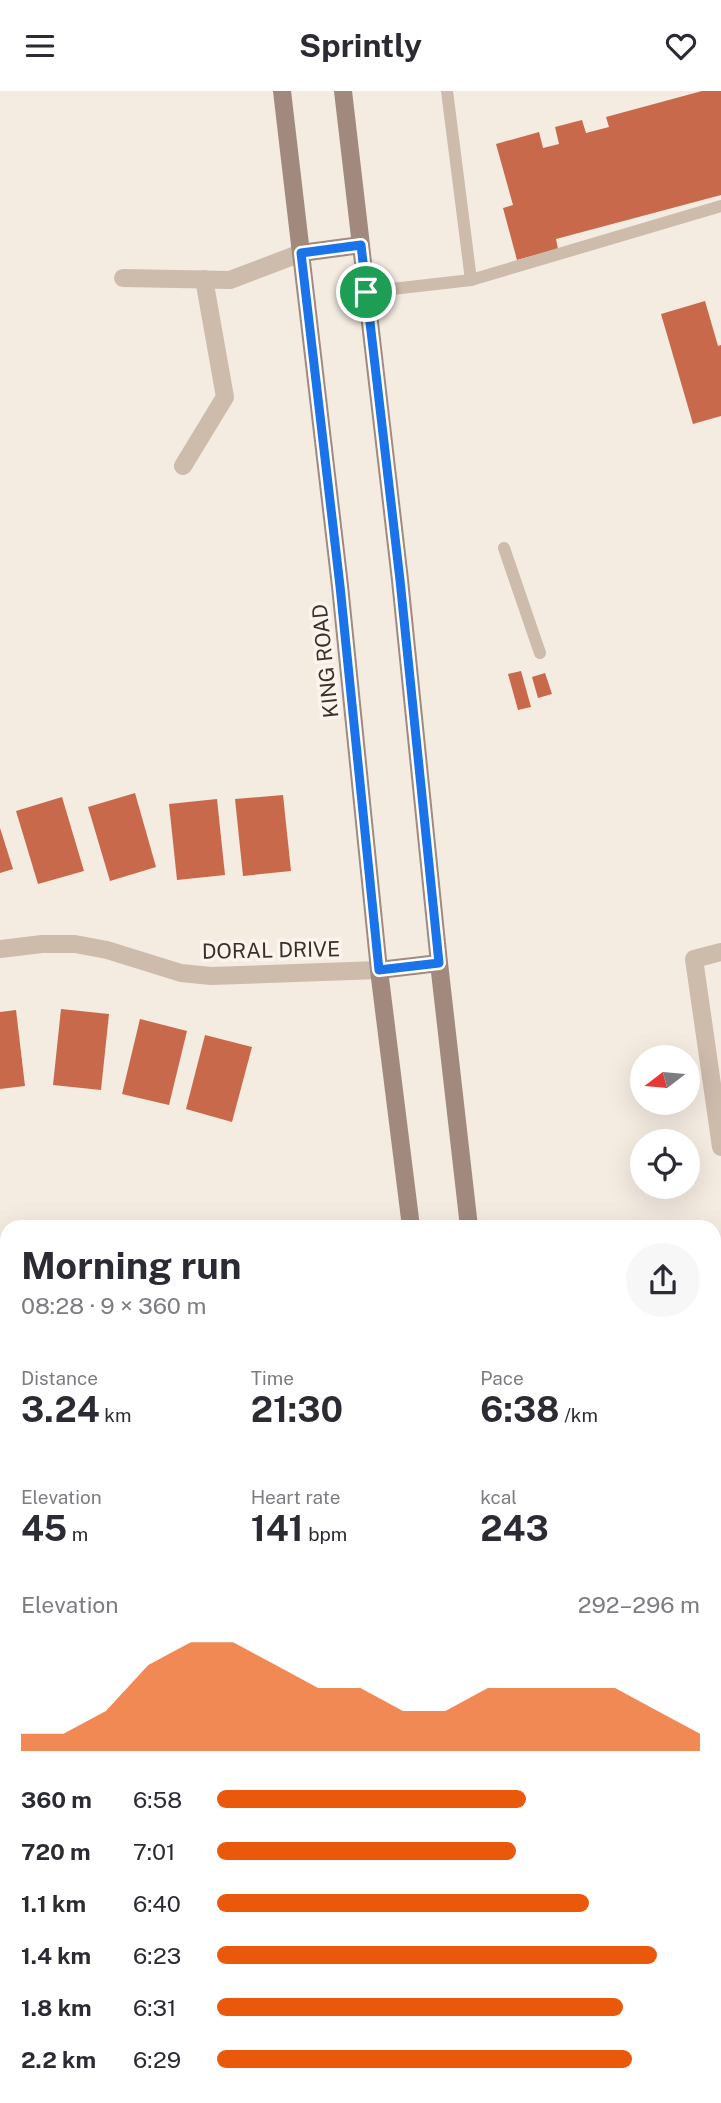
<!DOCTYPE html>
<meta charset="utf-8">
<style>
:root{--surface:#fff;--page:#f7f7f7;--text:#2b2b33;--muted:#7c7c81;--accent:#ea580c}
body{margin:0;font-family:"Public Sans",sans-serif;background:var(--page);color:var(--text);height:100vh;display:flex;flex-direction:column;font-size:26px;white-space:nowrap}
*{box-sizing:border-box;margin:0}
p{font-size:23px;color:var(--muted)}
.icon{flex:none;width:38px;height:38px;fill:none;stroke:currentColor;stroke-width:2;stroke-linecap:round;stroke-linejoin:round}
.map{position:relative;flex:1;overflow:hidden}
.drawer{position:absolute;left:0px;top:1129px;width:721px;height:884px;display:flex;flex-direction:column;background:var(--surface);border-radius:21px 21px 0 0;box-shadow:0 7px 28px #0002}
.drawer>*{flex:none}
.needle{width:46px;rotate:254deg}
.fabs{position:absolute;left:630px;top:954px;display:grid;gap:14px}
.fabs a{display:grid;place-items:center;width:70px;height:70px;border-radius:50%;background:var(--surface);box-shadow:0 7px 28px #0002;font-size:35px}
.pin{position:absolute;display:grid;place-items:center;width:60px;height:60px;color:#fff;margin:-30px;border:4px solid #fff;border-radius:50%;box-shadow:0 2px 7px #0007}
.round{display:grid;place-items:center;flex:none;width:74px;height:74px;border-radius:37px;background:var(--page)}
.summary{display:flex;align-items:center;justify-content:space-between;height:119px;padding:0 21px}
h1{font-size:38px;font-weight:700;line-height:52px}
.figures{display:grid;grid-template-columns:repeat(3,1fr);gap:10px;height:119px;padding:7px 21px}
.figures div{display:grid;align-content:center}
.figures b{font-size:35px;font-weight:700}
.figures small{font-size:19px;font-weight:400}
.figures p{font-size:19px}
.chart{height:196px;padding:14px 21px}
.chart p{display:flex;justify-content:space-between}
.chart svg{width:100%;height:126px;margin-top:7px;fill:var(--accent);opacity:.7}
ul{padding:0 21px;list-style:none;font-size:23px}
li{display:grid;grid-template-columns:112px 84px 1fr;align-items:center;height:52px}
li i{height:18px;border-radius:9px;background:var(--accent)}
header{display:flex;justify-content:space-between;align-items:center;height:91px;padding:0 21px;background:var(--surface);font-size:32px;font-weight:700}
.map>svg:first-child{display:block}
.building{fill:#c8694b}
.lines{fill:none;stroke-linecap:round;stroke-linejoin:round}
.lane{stroke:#cdbbac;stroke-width:12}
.street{stroke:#cdbbac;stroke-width:18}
.secondary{stroke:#a18a7d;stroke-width:18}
.route-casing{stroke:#fff;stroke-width:14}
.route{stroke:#1a73e8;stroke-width:9}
.labels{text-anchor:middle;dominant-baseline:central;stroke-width:7;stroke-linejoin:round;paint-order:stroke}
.street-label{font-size:21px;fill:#3b302b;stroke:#fbf5ee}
</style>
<header><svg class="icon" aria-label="menu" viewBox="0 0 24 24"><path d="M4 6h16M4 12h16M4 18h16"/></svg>Sprintly<svg class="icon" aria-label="heart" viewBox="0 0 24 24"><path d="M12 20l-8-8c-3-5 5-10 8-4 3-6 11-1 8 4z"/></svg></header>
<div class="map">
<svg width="721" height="2012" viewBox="0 0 721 2012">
<rect width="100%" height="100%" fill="#f4ebe1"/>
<g class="building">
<polygon points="702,0 721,0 721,104 556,148 558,158 517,169 503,117 513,114 496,53 539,41 543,57 559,53 555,36 582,29 586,42 609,36 606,26"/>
<polygon points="705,210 718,255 721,254 721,325 693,333 661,223"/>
<polygon points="521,580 531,616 518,619 508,583"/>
<polygon points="545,582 552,603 538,607 532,586"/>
<polygon points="135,702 156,776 110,790 88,716"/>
<polygon points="283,704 291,780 243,785 235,708"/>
<polygon points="62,706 84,780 38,793 16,720"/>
<polygon points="217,708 225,784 177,789 169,713"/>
<polygon points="0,737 13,778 0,782"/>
<polygon points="61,918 109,923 101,999 53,994"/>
<polygon points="16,919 25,995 0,998 0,921"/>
<polygon points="140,928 187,940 169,1014 122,1003"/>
<polygon points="205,944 252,956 232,1031 186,1018"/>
<polygon points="3,1431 7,1431 7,1448 6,1448"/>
<polygon points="7,1647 7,1725 0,1726 0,1648"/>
<polygon points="7,1815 7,1892 6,1892 0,1860 0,1816"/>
<polygon points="114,2006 163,2006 165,2012 115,2012"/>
<polygon points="181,2006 230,2006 232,2012 182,2012"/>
<polygon points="348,2006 426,2006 428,2012 349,2012"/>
</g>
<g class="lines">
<g class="lane">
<polyline points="447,0 471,189"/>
<polyline points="366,201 471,189 721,115"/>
<polyline points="504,457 540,562"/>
</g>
<g class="street">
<polyline points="123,187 230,189 301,162"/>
<polyline points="183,375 225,306 204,188"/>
<polyline points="0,858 42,853 75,853 107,859 181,882 211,885 379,879"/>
<polyline points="721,861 694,868 721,1056"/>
<polyline points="0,1285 7,1285"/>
<polyline points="0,1575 7,1574"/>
<polyline points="714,1601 721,1599"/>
<polyline points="714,1652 721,1644"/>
<polyline points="0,1966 7,1964"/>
<polyline points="287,2006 289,2012"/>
</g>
<g class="secondary">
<polyline points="282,0 340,495 379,879 411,1136"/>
<polyline points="343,0 400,489 439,872 469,1136"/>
<polyline points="301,162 361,154"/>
<polyline points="379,879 439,872"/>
<polyline points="540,2006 542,2012"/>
<polyline points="601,2006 603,2012"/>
</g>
</g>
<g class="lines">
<g class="route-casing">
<polygon id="route" points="361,154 400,489 439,872 379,879 340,495 301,162"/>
</g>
<use href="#route" class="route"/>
</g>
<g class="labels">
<g class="street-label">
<text transform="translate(325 570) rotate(-96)">KING ROAD</text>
<text transform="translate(271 859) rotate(-1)">DORAL DRIVE</text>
</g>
</g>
</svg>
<div class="fabs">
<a><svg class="needle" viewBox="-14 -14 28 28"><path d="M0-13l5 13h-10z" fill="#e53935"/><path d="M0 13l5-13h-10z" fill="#7c7c81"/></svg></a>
<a><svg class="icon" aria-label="locate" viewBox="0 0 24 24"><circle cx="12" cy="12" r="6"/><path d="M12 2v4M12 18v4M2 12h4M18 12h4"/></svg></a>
</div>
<div class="pin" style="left:366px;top:201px;background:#1e9e55"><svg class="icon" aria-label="arrive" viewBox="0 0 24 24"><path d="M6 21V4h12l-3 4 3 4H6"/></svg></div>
<section class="drawer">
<div class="summary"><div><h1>Morning run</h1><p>08:28 · 9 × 360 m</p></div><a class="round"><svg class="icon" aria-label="share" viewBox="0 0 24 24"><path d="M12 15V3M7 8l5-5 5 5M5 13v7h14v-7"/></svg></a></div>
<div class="figures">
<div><p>Distance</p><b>3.24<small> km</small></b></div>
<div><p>Time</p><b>21:30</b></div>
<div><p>Pace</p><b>6:38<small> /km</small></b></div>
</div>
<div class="figures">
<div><p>Elevation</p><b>45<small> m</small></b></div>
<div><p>Heart rate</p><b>141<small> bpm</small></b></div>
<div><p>kcal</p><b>243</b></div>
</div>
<div class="chart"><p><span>Elevation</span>292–296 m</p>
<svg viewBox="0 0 160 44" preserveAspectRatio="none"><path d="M0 44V38L10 38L20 30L30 14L40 6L50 6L60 14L70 22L80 22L90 30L100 30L110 22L120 22L130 22L140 22L150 30L160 38V44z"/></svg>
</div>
<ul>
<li><b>360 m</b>6:58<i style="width:64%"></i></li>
<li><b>720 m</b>7:01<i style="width:62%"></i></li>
<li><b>1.1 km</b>6:40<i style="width:77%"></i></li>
<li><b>1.4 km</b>6:23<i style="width:91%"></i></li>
<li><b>1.8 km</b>6:31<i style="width:84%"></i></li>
<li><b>2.2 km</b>6:29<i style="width:86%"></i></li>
</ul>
</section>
</div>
